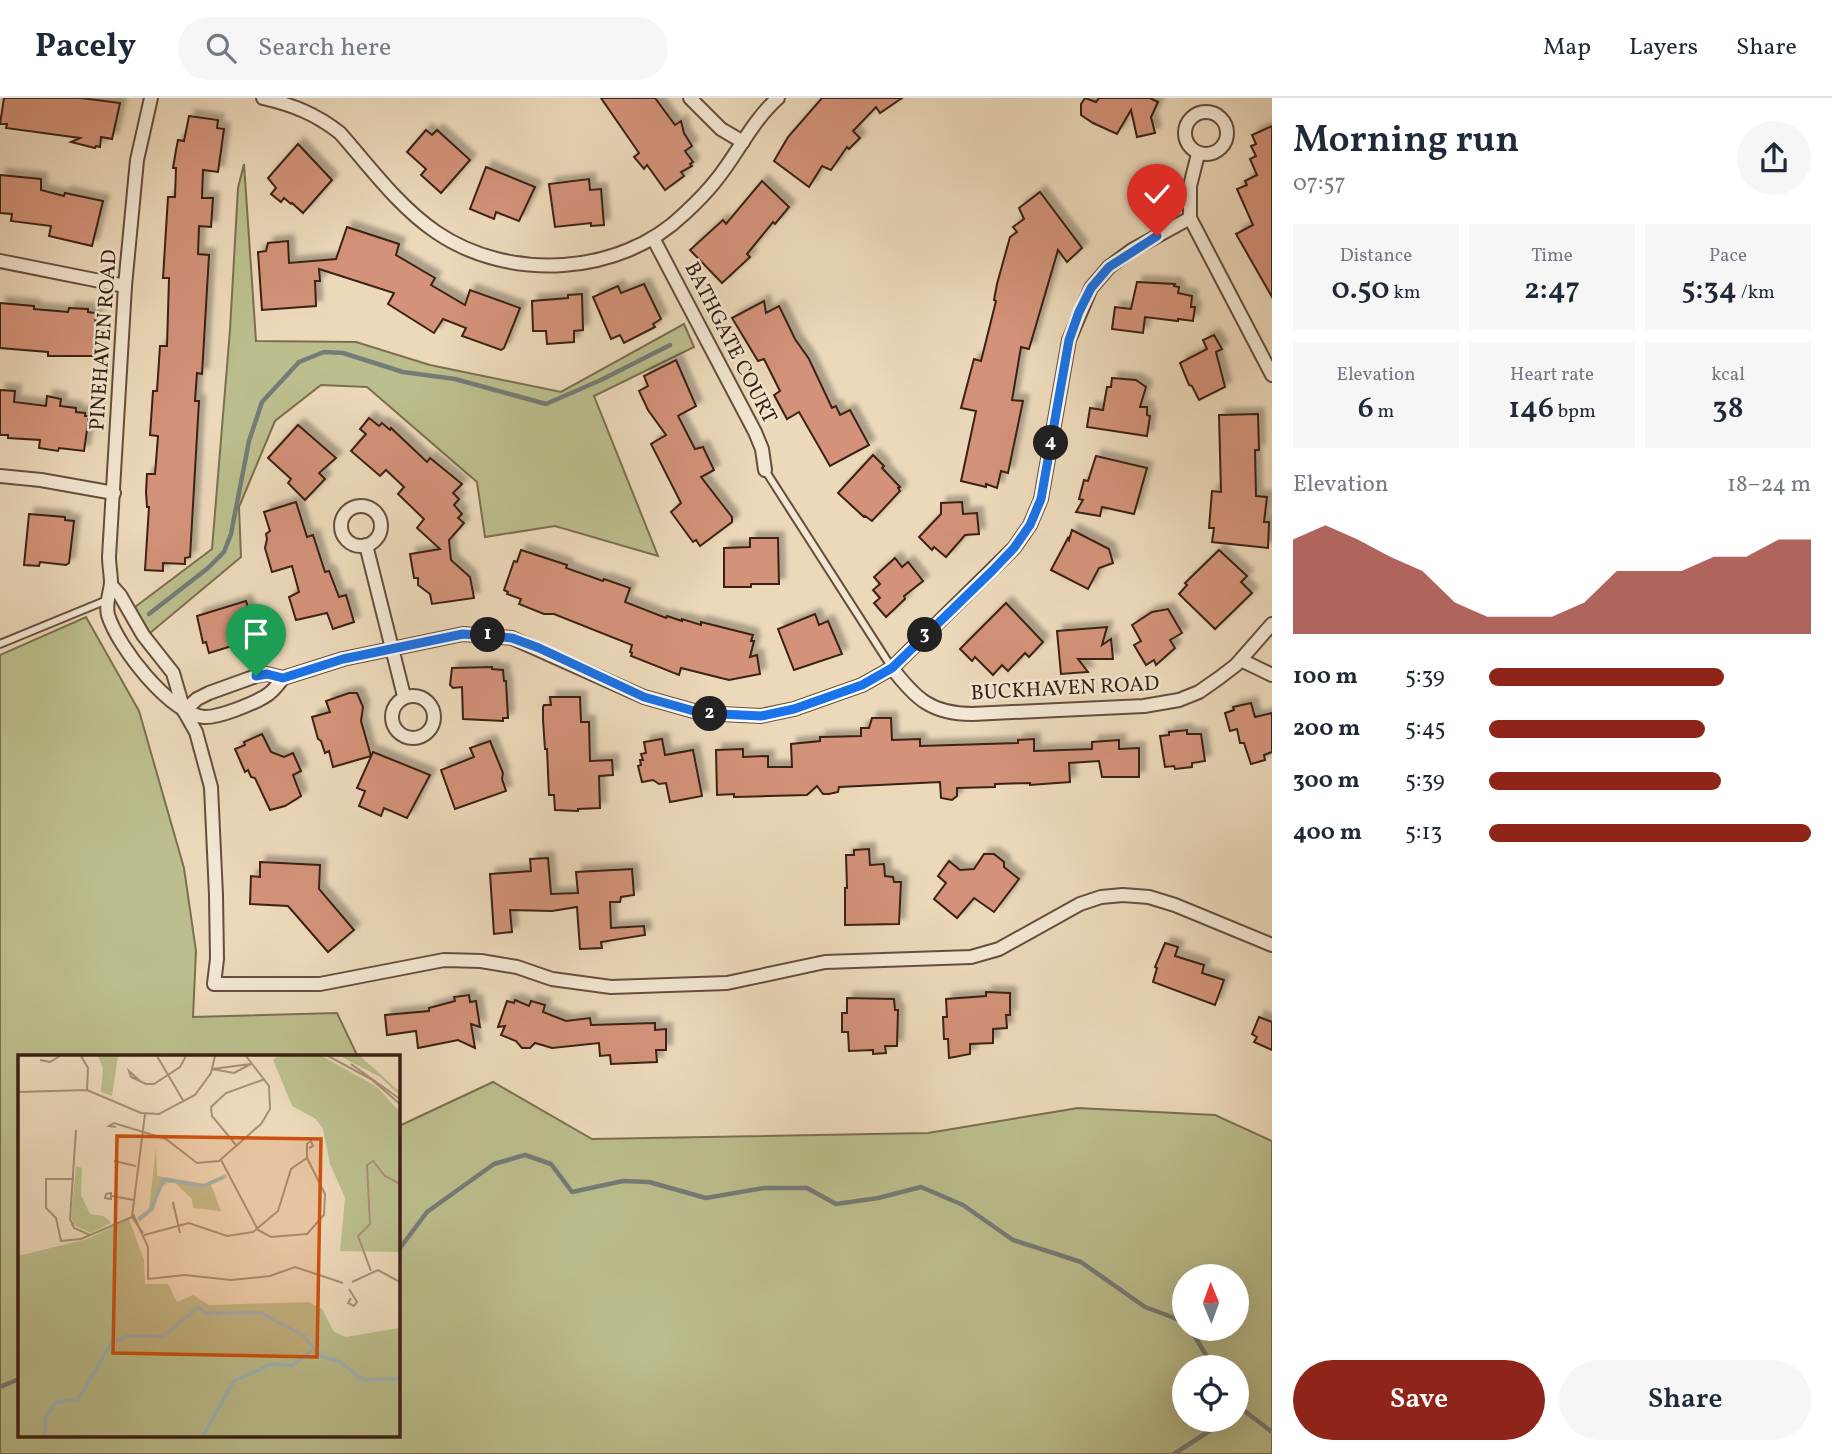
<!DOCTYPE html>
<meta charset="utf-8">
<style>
:root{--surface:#fff;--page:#f6f6f7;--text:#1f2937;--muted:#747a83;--line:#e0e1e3;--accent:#8f2418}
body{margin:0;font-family:Vollkorn,serif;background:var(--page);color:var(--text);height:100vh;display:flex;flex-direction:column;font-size:26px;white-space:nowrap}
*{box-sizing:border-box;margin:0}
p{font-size:23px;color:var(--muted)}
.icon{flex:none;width:38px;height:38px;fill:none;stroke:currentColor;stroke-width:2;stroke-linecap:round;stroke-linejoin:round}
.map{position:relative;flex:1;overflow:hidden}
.drawer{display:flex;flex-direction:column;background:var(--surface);width:560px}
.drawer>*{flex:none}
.needle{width:46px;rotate:359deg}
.tools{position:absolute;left:1172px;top:1166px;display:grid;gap:14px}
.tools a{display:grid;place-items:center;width:77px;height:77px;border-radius:50%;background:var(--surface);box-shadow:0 7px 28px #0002;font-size:35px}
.pin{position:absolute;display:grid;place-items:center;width:60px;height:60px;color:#fff;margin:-72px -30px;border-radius:50% 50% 50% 0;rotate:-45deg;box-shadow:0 0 7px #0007}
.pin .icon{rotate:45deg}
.km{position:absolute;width:35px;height:35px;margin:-18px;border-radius:50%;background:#222;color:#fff;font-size:19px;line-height:35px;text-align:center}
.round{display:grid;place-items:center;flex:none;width:74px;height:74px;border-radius:37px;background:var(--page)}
.head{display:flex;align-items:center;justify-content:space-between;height:119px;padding:0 21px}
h1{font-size:38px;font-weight:600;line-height:52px}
.metrics{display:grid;grid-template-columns:repeat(3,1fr);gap:10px;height:119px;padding:7px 21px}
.metrics div{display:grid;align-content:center;border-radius:0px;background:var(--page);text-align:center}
.metrics b{font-size:30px;font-weight:600}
.metrics small{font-size:19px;font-weight:400}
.metrics p{font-size:19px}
.chart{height:196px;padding:14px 21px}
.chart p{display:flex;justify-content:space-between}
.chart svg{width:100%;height:126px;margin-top:7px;fill:var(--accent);opacity:.7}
.action{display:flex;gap:14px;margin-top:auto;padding:14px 21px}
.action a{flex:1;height:80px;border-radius:42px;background:var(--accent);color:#fff;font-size:28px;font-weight:600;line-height:80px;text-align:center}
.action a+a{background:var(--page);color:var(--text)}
ul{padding:0 21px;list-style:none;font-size:23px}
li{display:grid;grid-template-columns:112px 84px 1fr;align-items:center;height:52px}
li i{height:18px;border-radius:9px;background:var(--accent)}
header{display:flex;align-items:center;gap:42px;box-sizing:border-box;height:98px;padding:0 35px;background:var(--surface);border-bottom:2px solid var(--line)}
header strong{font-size:33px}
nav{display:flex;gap:38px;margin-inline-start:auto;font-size:24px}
.search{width:490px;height:63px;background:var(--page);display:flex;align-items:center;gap:18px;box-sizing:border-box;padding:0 24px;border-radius:38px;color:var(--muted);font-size:26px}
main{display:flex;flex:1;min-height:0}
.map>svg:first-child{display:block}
.green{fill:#bcbe8d;stroke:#7b6f50;stroke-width:2;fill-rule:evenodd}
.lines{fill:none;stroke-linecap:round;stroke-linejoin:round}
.stream{stroke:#757b77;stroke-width:4.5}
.building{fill:#d39279;stroke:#3a2012;stroke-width:2;filter:url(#shadow)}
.service-casing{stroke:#664e3c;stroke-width:10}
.minor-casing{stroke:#664e3c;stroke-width:16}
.service{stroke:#f3e6d2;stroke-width:6}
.minor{stroke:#f3e6d2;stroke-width:12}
.route-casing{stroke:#fff;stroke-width:14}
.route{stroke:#1a73e8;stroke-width:9}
.labels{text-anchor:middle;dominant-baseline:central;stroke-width:5;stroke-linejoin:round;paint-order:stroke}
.street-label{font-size:21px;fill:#3a2012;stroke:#f3e6d2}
.inset-river{fill:none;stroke:#9db7bb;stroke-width:3.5}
.inset-road{fill:none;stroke:#a58f77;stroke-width:2}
.view{fill:#ce500d;fill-opacity:0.15;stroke:#ce500d;stroke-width:3.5}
.inset-edge{fill:none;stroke:#3a2012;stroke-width:3.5}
</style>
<header>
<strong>Pacely</strong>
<div class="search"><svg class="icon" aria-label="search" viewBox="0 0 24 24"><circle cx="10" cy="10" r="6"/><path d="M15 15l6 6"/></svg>Search here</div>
<nav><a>Map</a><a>Layers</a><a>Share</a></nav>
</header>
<main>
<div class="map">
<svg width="1272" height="1356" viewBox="0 0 1272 1356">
<defs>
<filter id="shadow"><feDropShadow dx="6" dy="-6" stdDeviation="2" flood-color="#0004"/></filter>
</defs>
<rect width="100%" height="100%" fill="#ecd9ba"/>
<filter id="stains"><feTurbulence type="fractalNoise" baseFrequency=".00286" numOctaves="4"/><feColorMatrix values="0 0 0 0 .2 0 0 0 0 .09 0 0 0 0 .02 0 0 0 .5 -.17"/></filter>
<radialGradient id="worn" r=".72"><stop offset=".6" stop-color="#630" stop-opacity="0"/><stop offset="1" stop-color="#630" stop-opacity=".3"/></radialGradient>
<g class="green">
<polygon points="244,66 256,243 356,244 430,267 561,294 684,226 694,249 594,298 658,458 555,428 485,439 477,384 367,289 321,287 275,323 239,409 241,459 150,535 135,509 212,451 230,232 238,90"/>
<path d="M86,519l53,94 45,157 12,83 -3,66 144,-4 21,44h-339v378h378v-308l96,-45 99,57 336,-6 150,-25 137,7 57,26v313h-1272v-799zM1185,1178h52v52h-52zM1185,1269h52v52h-52z"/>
</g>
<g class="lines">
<g class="stream">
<polyline points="149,516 208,470 224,454 231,436 249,343 262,304 299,264 324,254 343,255 403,274 455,281 546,306 601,282 670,247"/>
<polyline points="397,1154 427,1114 494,1066 525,1057 551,1066 572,1094 623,1083 649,1084 706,1100 764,1090 807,1090 836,1106 878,1100 921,1089 963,1107 1013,1142 1081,1164 1145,1209 1185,1224"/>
<polyline points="1190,1230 1213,1269"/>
<polyline points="0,1289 19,1281"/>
<polyline points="1237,1304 1242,1311 1272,1334"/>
<polyline points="1174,1356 1228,1321"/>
</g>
</g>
<g class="building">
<polygon points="4,0 81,0 120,5 112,41 101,39 100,49 96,48 95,50 71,44 80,40 6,30 7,26 0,26"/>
<polygon points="601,0 655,0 675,27 681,23 684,35 692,48 685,53 693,64 690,66 692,68 681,74 684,78 665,92 647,67 644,71 634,59 639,55"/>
<polygon points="822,0 902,0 880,15 876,9 853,33 860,40 849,51 847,49 831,72 822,68 809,89 774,63 788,39"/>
<polygon points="1085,0 1096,4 1099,0 1150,0 1158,4 1151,19 1155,35 1137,39 1131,12 1117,36 1093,25 1081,17 1081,6"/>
<polygon points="189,18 218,22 217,30 224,31 218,74 203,72 202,100 213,100 211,129 199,128 198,156 209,157 202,276 197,275 195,303 199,303 190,459 185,460 185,466 163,465 163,473 145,472 149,409 147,409 146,394 147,376 155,376 158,338 150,337 153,293 157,293 160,248 167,248 169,180 163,180 168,99 175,99 176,70 173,70 176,52 178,42 184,43"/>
<polygon points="1272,28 1272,199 1236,136 1253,127 1237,91 1247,87 1245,83 1257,77 1250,61 1256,58 1251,48 1256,46 1252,37"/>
<polygon points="426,32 432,37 437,32 470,62 441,95 421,77 426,71 407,54"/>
<polygon points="298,46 332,82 303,115 292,105 291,106 284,100 281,104 271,96 276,90 268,80"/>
<polygon points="486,69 535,89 519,123 496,114 494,121 470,111"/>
<polygon points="0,77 41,81 41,92 64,98 65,95 103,103 92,148 49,138 51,128 11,123 12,116 0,115"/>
<polygon points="589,81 590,92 601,91 604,127 591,128 591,125 555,129 549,86"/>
<polygon points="762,83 789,109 775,126 773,124 747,156 750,159 722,185 690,152 723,122 726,126"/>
<polygon points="1040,94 1082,150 1067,164 1058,152 1029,251 1021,249 1012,302 1023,303 1008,375 1001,373 997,390 986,386 986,389 961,383 976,313 961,310 974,261 981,263 996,203 994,202 997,186 1010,139 1017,134 1013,129 1024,121 1019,110"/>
<polygon points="347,129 399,146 396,157 435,180 431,187 465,207 470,192 520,210 504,250 501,252 462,238 466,230 443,221 434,235 388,206 394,195 319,171 320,183 315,183 316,208 262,212 258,154 266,153 268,145 288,143 289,165 336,161"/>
<polygon points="1137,184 1175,186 1174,188 1179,189 1178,195 1192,198 1191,209 1195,209 1193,223 1178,221 1178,223 1145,219 1143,235 1112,231 1115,209 1131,211"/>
<polygon points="644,186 661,221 653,226 655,229 624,245 620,237 611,241 593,199 618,188 621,195"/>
<polygon points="582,196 583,232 574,233 574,244 547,246 546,233 533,233 532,203 568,200 568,197"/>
<polygon points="764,203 766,215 779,208 781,212 795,241 809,261 832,310 836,308 840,317 850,312 869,347 830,368 799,314 787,321 774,297 780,293 764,261 758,263 732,220"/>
<polygon points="0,205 34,208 34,211 68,214 69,210 88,211 88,214 96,215 93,258 48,258 48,254 0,250"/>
<polygon points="1214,237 1222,251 1216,254 1225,289 1199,302 1192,288 1189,287 1180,265 1207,251 1203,242"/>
<polygon points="676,262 696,308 678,318 695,351 703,349 714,372 701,379 732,419 732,424 700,448 696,442 693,444 671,414 681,405 651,346 666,337 648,312 639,293 648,288 644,278"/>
<polygon points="1112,280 1136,282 1146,289 1140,309 1147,309 1147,317 1150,318 1147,338 1087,329 1090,310 1103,312 1107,289 1111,289"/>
<polygon points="0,292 15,293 14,304 46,308 47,298 61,301 60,308 76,310 76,314 85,315 85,318 89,318 84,353 59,350 58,353 39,350 40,342 8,340 8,337 0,337"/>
<polygon points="1258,316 1259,352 1255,352 1256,398 1267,399 1264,424 1269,424 1268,450 1212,444 1214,430 1209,430 1212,393 1221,394 1219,317"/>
<polygon points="369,320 379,328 382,325 390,332 391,330 427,364 430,360 462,386 453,395 459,401 454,407 462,416 458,420 464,425 449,442 451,462 470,479 474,500 432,506 430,496 418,487 418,480 414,480 410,456 440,451 417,430 424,421 398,396 404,389 386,372 380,378 351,353 366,336 360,331"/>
<polygon points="298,327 336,360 319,375 325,381 305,402 288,385 291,381 268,360"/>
<polygon points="873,357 884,368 882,370 900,389 898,390 900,393 872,423 865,418 864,419 838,395"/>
<polygon points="1096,358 1147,370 1134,416 1102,409 1100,418 1076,414 1083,402 1079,401 1084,382 1088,383"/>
<polygon points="296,404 307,439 313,437 325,474 329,473 339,499 346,497 354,524 333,531 327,515 296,522 289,499 299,494 292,468 272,474 265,450 267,441 266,436 270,433 264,414"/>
<polygon points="962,404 963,416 977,415 979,436 965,437 946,459 934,449 932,452 919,439 941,416 941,405"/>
<polygon points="29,416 65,419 65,422 74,423 69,465 66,467 40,464 39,468 24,467"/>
<polygon points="1072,432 1109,451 1113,465 1099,470 1088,491 1051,472 1068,440 1069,442"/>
<polygon points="750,440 778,440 779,486 751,486 751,489 724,489 724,450 750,449"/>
<polygon points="521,452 567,467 566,470 603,483 604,481 630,490 625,504 666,520 667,518 682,523 682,521 701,527 701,524 753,537 751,543 754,543 750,559 757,557 760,576 729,582 681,570 679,577 631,558 632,555 630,554 632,547 554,516 544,516 519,506 521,501 507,496 508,494 504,492 514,463 517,464"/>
<polygon points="1219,452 1247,478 1241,484 1252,495 1215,531 1179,496 1187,487 1185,485"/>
<polygon points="895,460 902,469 908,464 923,483 904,498 905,501 886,519 874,505 880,500 873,492 880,486 874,479"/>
<polygon points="246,503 259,546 234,554 232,548 209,555 206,544 203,545 197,518"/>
<polygon points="1006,505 1043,544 1029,559 1025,555 1008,573 1002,567 993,577 975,559 972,563 960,551"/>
<polygon points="1168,511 1182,535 1170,542 1175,550 1156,567 1154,562 1146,567 1134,547 1141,543 1132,527 1152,514"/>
<polygon points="815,516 819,527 828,523 842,556 794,572 778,531"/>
<polygon points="1107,529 1102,547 1111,541 1113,561 1078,561 1088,574 1061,576 1057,533"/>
<polygon points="492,569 492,571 503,572 504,583 506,583 508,620 503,620 503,623 463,621 462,589 453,590 450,587 452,570"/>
<polygon points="349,595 357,595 363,609 361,623 371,658 333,669 329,653 325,655 321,643 318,641 312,619 330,614 326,603"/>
<polygon points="550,599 580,599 581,624 589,624 590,663 612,662 613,677 599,678 600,710 578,711 578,713 555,712 554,697 549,697 547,651 545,651 543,622 543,609 544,607 551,607"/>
<polygon points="1251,605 1255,619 1272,615 1272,654 1264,657 1265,662 1251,666 1244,645 1240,645 1237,631 1230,633 1225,615 1234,612 1233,609"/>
<polygon points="872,620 891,620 892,642 920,641 920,648 1018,645 1018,642 1034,641 1034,653 1092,651 1092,644 1119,642 1119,651 1139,650 1139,679 1102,679 1099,663 1069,665 1070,684 1030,687 1030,685 995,686 995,689 957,690 957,698 952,702 941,700 940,684 839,689 838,694 829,696 823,696 817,688 807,697 734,699 734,696 717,697 716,652 743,651 743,659 768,658 768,669 792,669 791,646 820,643 820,639 861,638 861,630 869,630"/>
<polygon points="1187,632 1187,636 1201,636 1205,663 1192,665 1192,669 1175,671 1174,668 1165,669 1160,638 1169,637 1169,634"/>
<polygon points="262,636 271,654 284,659 293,655 301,673 293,677 301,698 285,708 270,712 255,680 251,679 248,672 245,674 235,651 245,647 244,644"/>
<polygon points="662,641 665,657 693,652 702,698 670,704 666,685 659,686 653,682 642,684 638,668 641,667 640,662 643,662 641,656 646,655 644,644"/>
<polygon points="490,643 503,675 502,681 506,693 455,711 441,672 474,659 470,650"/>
<polygon points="373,654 430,677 407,720 384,710 381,718 359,708 365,693 357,690"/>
<polygon points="869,751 870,767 884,766 885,778 893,779 894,784 901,784 899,826 845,827 845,790 847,790 846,757 854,757 854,752"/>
<polygon points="984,756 994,756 1004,764 1004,769 1019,781 994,814 974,800 957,820 934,801 946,785 938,778 949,763 960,772 974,771"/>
<polygon points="548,760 551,796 578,795 576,774 632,771 634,797 621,799 620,804 610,804 611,830 644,828 645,837 601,844 602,850 580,851 577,809 552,813 510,812 512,834 494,836 490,776 531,773 530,761"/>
<polygon points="260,764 320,767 319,791 354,832 328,854 288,808 250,806 251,778 260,779"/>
<polygon points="1165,845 1178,849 1175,858 1204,867 1202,875 1224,882 1215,907 1153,884 1157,870 1155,869"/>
<polygon points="986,894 1010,895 1010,917 1006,917 1007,930 993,931 993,945 970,946 970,956 949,960 948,941 944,941 943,919 947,919 946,901 986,898"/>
<polygon points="469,897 470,904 476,903 480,929 471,926 475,950 458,942 418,950 416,933 387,937 385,917 429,913 429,910 455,903 454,899"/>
<polygon points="847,900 894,901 895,912 898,912 897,948 885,948 886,955 873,956 873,952 849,953 848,934 842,934 842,915 847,915"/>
<polygon points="515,902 529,908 531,903 545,907 543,914 566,923 590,920 591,927 655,925 655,932 666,931 666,952 656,952 657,964 611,966 610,957 600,958 599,945 552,950 535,945 530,950 522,950 516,943 501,937 505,928 498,929 507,903 514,905"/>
<polygon points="1259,919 1272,924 1272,952 1254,944 1257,939 1252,936"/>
</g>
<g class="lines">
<g class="service-casing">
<g id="service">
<polyline points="765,372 892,570"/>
<polyline points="0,546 107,502"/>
</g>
</g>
<g class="minor-casing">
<g id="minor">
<path d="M151,0l-14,62 -12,126 -16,271c0,8 2,18 2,26 -1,12 -6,19 -3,32 10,32 61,98 96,102 14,1 48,-13 60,-20 8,-4 14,-12 19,-19"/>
<path d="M263,0c30,7 53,16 77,35 30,34 58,73 96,99 73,50 184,44 248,-18 12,-11 23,-22 33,-35 21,-26 35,-58 61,-81"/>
<polyline points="690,0 721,31 743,44"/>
<circle cx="1206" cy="35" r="21"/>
<polyline points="1198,56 1190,88 1190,120 1272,277"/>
<polyline points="653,140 755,334 762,351 765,372"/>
<polyline points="0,163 125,188"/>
<polyline points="0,378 41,382 114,395"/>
<circle cx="361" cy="428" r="20"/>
<polyline points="366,447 404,598"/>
<polyline points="111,487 120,497 143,537 173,575 184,613 196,634 211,689 216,797 217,861 214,886 320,886 444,862 481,863 517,869 552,881 611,889 727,885 825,864 971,859 999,851 1080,806 1101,799 1123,797 1149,799 1175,807 1272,847"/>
<polyline points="1241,562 1272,577"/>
<path d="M892,570c23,30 39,46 80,46l172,-8 35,-6 20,-8 20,-14 17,-13 36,-41"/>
<circle cx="413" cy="619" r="21"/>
<polyline points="184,613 197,601 209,595 256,578 267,576 283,580 343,561 463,536 512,540 644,599 701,615 761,618 794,611 862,587 892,570 1014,450 1030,427 1041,401 1069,242 1091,190 1109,169 1132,152 1190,120"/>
</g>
</g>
<use href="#service" class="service"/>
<use href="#minor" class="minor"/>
</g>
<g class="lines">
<g class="route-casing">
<polyline id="route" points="256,578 267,576 283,580 343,561 463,536 512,540 539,550 644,599 701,615 761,618 794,611 862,587 892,570 992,473 1014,450 1030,427 1041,401 1069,242 1079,214 1091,190 1109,169 1157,138"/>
</g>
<use href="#route" class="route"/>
</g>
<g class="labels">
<g class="street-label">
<text transform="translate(104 242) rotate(-86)">PINEHAVEN ROAD</text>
<text transform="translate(730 245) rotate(63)">BATHGATE COURT</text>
<text transform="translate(1065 591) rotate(-3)">BUCKHAVEN ROAD</text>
</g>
</g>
<g transform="translate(18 957)">
<rect width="382" height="382" fill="#ecd9ba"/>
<path d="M80,1h20l-6,40 -11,-4 2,-23zM260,1h44l55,31 22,24v141l-59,-1 5,-53 -15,-34 -7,-35 -7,-10 -24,-13 -19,-46zM322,1h20l39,35v4l-19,-18zM138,92l1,29 49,8 20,-10 1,4 -16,7 10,26 -28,-3 -1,-9 -17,-16h-8l-7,5 -6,22 -15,12 -2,-4 12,-9zM58,111l6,2 -1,27 9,19 14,2 7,7 -20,10 -17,-8 -3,-8zM111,164l15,41 1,24h23l9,18 16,-7 16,10 100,-3 13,7 12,23 12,5 53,-9v108h-381v-180l69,-17z" fill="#bcbe8d"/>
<path class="inset-river" d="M121,164l12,-10 13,-30 39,7 20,-9M26,381l2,-19 10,-15 22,-2 33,-57 16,-7h37l34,-29 7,6h56l43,23 16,20 19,5 24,19 37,-1M185,381l31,-55 38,-17 21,1 19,-15"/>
<path class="inset-road" d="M63,1l7,12 -1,22M139,1l27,46M310,1l43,23 29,25M22,5l10,2 10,-6M333,9l49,35M194,14l22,4 17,-9M194,14l39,-5M122,26l-11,-10 2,6 13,6 2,1h8l26,-17 6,-11M0,37l69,-2 54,23 18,1 36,-19 16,-22 4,-17M98,72l-7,-1 5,-3 52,16 31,24 22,-2 42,-37 9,-15 -1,-23 -23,-30M58,75l-6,89 4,9 16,7M218,90l-24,-29 -1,-9 15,-14 39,-14M289,103v-14l4,-3 2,5 -4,2M203,105l37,70 13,7 36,-3 17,-19 1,-21 -18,-36M96,106l22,5M56,124h-28v29l10,10 5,23 20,-2 51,-22M93,138v6l-6,-1 1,-4zM94,141l22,4M156,154l-1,-7 7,31M115,159l15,33v32l37,-4 46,5 39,-4 25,-9 48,16M125,178l-11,-16 13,-103M126,180l45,-12 38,13 26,-4 25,-21 13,-42 16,-11M353,216l-13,-35 12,-12 -3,-59 6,-4 12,15 15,8M334,227l26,-12 22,12M331,234l8,13 -3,4 -6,-3 3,-5"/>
<path class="view" d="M99,81l204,3 -4,218 -204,-4z"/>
<rect width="382" height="382" class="inset-edge"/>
</g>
<rect width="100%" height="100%" filter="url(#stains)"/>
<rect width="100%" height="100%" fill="url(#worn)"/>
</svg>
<div class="tools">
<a><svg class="needle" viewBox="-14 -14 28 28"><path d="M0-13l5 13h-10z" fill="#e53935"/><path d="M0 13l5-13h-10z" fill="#747a83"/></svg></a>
<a><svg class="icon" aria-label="locate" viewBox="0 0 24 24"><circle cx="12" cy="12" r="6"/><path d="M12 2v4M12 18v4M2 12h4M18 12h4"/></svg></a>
</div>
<div class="pin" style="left:256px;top:578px;background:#1e9e55"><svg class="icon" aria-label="arrive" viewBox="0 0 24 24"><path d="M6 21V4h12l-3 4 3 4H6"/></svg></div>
<div class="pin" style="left:1157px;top:138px;background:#d93025"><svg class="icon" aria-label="check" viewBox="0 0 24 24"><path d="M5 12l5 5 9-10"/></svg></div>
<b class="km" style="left:488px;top:537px">1</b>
<b class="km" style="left:710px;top:616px">2</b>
<b class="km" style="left:925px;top:537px">3</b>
<b class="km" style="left:1051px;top:345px">4</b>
</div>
<section class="drawer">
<div class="head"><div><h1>Morning run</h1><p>07:57</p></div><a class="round"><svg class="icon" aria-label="share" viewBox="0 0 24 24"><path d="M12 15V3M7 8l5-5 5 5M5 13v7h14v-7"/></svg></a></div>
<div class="metrics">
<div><p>Distance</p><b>0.50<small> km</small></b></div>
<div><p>Time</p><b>2:47</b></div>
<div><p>Pace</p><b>5:34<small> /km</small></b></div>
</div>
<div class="metrics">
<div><p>Elevation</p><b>6<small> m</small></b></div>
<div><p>Heart rate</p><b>146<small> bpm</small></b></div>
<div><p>kcal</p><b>38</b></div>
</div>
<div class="chart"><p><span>Elevation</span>18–24 m</p>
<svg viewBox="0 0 160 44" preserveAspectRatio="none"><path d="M0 44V11L10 6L20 11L30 17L40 22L50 33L60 38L70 38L80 38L90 33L100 22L110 22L120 22L130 17L140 17L150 11L160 11V44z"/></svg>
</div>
<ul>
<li><b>100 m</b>5:39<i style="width:73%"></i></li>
<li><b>200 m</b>5:45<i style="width:67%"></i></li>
<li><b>300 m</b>5:39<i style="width:72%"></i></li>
<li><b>400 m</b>5:13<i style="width:100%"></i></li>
</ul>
<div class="action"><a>Save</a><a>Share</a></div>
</section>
</main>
